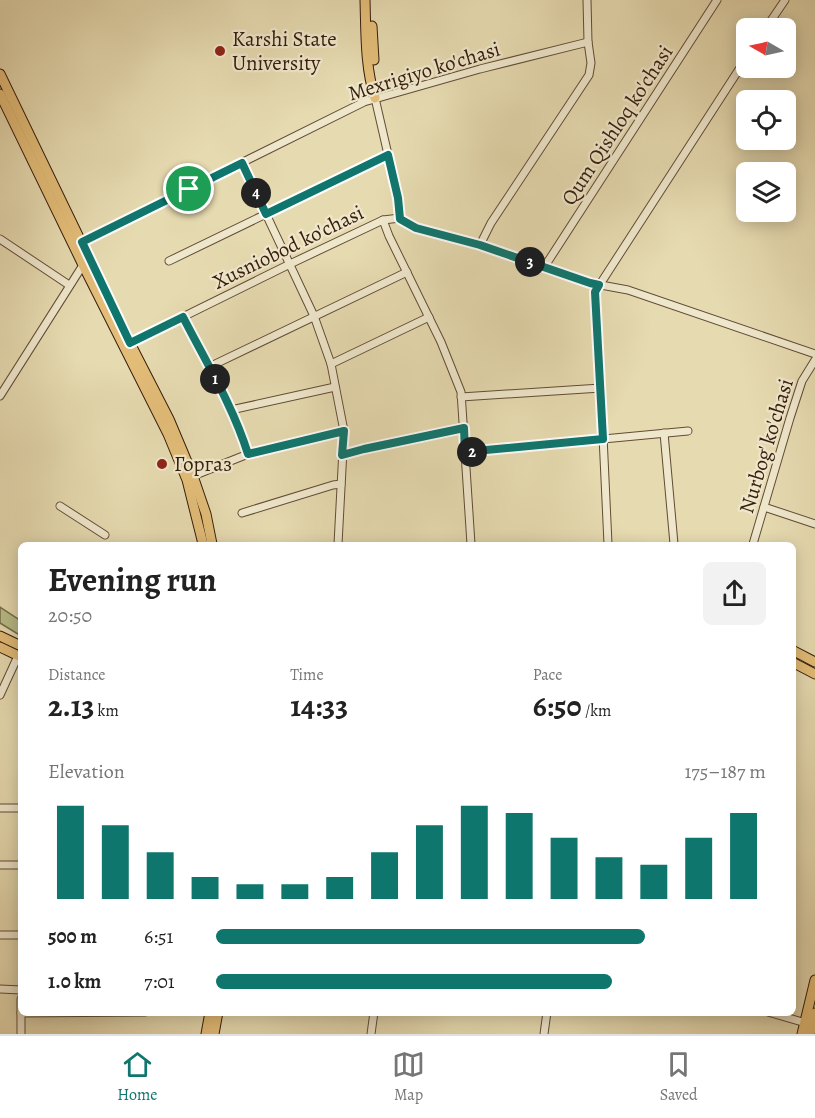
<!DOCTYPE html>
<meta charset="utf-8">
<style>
:root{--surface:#fff;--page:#f2f2f2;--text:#222;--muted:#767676;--line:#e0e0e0;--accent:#0f766e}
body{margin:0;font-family:Alegreya,serif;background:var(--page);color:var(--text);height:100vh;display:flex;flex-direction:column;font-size:22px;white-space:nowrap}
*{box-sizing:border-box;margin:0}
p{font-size:20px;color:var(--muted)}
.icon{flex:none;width:33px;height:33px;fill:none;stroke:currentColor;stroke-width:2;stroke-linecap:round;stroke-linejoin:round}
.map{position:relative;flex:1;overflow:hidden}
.details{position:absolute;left:18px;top:542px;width:778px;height:474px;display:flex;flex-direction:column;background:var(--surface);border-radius:9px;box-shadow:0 3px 15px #0003}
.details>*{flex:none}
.needle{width:39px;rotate:279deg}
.fabs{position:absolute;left:736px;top:18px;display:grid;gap:12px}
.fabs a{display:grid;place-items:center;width:60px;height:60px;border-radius:9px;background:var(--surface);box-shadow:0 3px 15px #0003;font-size:30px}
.pin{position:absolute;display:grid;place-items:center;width:51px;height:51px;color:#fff;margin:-26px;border:3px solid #fff;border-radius:50%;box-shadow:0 2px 6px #0007}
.km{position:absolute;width:30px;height:30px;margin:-15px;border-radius:50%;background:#222;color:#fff;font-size:16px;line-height:30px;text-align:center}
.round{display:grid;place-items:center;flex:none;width:63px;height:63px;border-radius:9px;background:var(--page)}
.head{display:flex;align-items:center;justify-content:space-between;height:102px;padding:0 30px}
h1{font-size:33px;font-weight:600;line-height:45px}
.metrics{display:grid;grid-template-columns:repeat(3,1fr);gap:9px;height:102px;padding:6px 30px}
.metrics div{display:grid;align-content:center}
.metrics b{font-size:30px;font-weight:600}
.metrics small{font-size:16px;font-weight:400}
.metrics p{font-size:16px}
.chart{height:168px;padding:12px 30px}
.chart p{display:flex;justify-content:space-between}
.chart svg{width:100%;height:108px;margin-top:6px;stroke:var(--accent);stroke-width:6}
ul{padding:0 30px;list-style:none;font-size:20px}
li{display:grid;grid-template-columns:96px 72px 1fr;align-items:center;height:45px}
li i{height:15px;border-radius:8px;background:var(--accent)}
.menu{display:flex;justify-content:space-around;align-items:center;height:84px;border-top:2px solid var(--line);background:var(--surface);font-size:16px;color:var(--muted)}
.menu a{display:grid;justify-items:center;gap:3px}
.menu .on{color:var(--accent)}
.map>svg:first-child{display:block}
.green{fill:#b8be89;stroke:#766e4a;stroke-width:1.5}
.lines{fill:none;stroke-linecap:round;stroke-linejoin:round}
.minor-casing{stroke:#614c35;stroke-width:9}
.major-casing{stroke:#351d0c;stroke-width:11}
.minor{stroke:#efe7cc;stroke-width:7}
.major{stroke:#e3bd78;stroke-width:9}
.route-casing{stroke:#fff;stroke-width:12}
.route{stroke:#0f766e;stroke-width:8}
.poi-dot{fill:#8f2418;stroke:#efe7cc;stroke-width:2}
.labels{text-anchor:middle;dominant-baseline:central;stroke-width:4.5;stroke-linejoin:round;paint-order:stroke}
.poi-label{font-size:21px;fill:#351d0c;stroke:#efe7cc;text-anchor:start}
.street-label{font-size:21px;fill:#351d0c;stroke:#efe7cc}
</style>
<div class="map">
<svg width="815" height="1034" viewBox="0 0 815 1034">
<rect width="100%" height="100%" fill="#e6dab0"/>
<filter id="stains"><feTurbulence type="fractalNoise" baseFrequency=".00333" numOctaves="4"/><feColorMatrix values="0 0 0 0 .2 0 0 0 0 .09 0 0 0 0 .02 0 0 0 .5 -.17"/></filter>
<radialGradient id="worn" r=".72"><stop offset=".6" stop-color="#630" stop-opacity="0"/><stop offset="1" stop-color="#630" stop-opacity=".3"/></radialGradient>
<polygon class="green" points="0,607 21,621 21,636 0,623"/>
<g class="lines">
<g class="minor-casing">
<g id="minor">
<polyline points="766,28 785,0"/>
<polyline points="375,98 398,198 400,218"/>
<polyline points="242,163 314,316 331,364 344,431 338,544"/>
<polyline points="383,220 389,236 441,342 461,392 471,544"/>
<polyline points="0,239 69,285"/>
<polyline points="82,242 364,102 480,69 588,42"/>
<polyline points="480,245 491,223 589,75 591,63 588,42 587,0"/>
<polyline points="169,261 388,155"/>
<polyline points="545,266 717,0"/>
<path d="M183,317c23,45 50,89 65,137"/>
<polyline points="128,344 290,264 383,220 400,218 416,228 480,245 590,283 628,290 815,354"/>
<polyline points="331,364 429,317"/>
<polyline points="209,367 407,272"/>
<polyline points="0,396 83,265"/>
<polyline points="461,397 601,388"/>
<polyline points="231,410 335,387"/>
<polyline points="664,433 674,544"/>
<polyline points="465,452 688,431"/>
<polyline points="342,455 364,449 464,428"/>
<polyline points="193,476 248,454 344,431"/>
<polyline points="60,506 105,535"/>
<polyline points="764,507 815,524"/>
<polyline points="242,513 333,485 341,484"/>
<polyline points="608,544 600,371 595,292 747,57"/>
<polyline points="753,544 790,418 802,381 815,360"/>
<polyline points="0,695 18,656"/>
<polyline points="0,808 21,808"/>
<polyline points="0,865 21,865"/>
<polyline points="0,935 21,935"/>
<polyline points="0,989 21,990"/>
<polyline points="768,1012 809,1024"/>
<polyline points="21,1013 145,1012"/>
<polyline points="21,1034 21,999"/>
<polyline points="371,1034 374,1012"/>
<polyline points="544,1034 547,1012"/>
</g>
</g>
<g class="major-casing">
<g id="major">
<path d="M365,0c1,33 0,67 10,98"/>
<polyline points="372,26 374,60"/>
<polyline points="0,74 130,343 169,419 193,476 206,514 212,544"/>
<polyline points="0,94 83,265 168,434 187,480 203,544"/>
<polyline points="0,636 21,646"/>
<polyline points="0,647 21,657"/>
<polyline points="794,651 815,662"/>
<polyline points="794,663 815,674"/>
<polyline points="206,1034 210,1012"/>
<polyline points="214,1034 218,1012"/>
<polyline points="802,1034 815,980"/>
<polyline points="810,1034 815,1013"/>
</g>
</g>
<use href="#minor" class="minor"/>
<use href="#major" class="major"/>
</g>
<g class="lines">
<g class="route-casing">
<path id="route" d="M388,155l10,43 2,21 16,9 64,17 110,38 9,2 -4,7 8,147 -138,13 -1,-24 -100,21 -22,6 2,-24 -96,23c-15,-48 -42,-92 -65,-137l-53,26 -48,-101 160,-79 24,51z"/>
</g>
<use href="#route" class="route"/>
</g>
<g class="poi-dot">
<circle cx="220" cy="51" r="6"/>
<circle cx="162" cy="464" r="6"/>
</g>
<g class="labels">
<g class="poi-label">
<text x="232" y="39">Karshi State<tspan x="232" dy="24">University</tspan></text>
<text x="174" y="464">Горгаз</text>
</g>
<g class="street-label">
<text transform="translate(424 71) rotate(-17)">Mexrigiyo ko'chasi</text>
<text transform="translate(617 125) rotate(-57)">Qum Qishloq ko'chasi</text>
<text transform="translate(288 247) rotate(-26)">Xusniobod ko'chasi</text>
<text transform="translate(766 446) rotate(-73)">Nurbog' ko'chasi</text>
</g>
</g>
<rect width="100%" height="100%" filter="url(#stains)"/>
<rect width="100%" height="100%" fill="url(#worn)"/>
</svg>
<div class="fabs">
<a><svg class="needle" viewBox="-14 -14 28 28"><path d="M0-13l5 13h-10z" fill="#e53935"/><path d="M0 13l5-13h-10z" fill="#767676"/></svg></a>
<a><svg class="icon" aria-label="locate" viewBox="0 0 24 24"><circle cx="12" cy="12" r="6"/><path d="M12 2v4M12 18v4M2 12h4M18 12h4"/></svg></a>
<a><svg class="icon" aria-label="layers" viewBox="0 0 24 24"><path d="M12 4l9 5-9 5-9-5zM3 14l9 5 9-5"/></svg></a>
</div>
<div class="pin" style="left:189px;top:189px;background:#1e9e55"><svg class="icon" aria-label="arrive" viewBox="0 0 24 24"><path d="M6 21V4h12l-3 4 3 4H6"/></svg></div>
<b class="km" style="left:215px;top:379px">1</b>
<b class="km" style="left:472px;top:452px">2</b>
<b class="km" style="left:530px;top:262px">3</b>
<b class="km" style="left:256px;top:193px">4</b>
<section class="details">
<div class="head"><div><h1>Evening run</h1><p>20:50</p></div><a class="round"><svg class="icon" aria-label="share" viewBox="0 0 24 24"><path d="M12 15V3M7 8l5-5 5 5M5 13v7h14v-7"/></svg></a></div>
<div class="metrics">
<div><p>Distance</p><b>2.13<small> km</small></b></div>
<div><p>Time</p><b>14:33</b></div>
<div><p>Pace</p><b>6:50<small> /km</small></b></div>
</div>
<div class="chart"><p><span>Elevation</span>175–187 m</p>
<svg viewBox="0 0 160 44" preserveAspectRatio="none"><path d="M5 44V6M15 44V14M25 44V25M35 44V35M45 44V38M55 44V38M65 44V35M75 44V25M85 44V14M95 44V6M105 44V9M115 44V19M125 44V27M135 44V30M145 44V19M155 44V9"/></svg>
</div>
<ul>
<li><b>500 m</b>6:51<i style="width:78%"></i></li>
<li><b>1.0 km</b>7:01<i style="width:72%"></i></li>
</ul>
</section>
</div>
<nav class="menu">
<a class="on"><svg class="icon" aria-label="home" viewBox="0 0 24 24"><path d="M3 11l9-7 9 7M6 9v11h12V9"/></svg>Home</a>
<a><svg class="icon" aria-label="map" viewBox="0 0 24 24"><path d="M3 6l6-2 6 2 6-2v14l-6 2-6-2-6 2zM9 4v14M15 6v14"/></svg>Map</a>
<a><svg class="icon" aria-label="saved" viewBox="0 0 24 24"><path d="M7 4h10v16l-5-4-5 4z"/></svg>Saved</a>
</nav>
